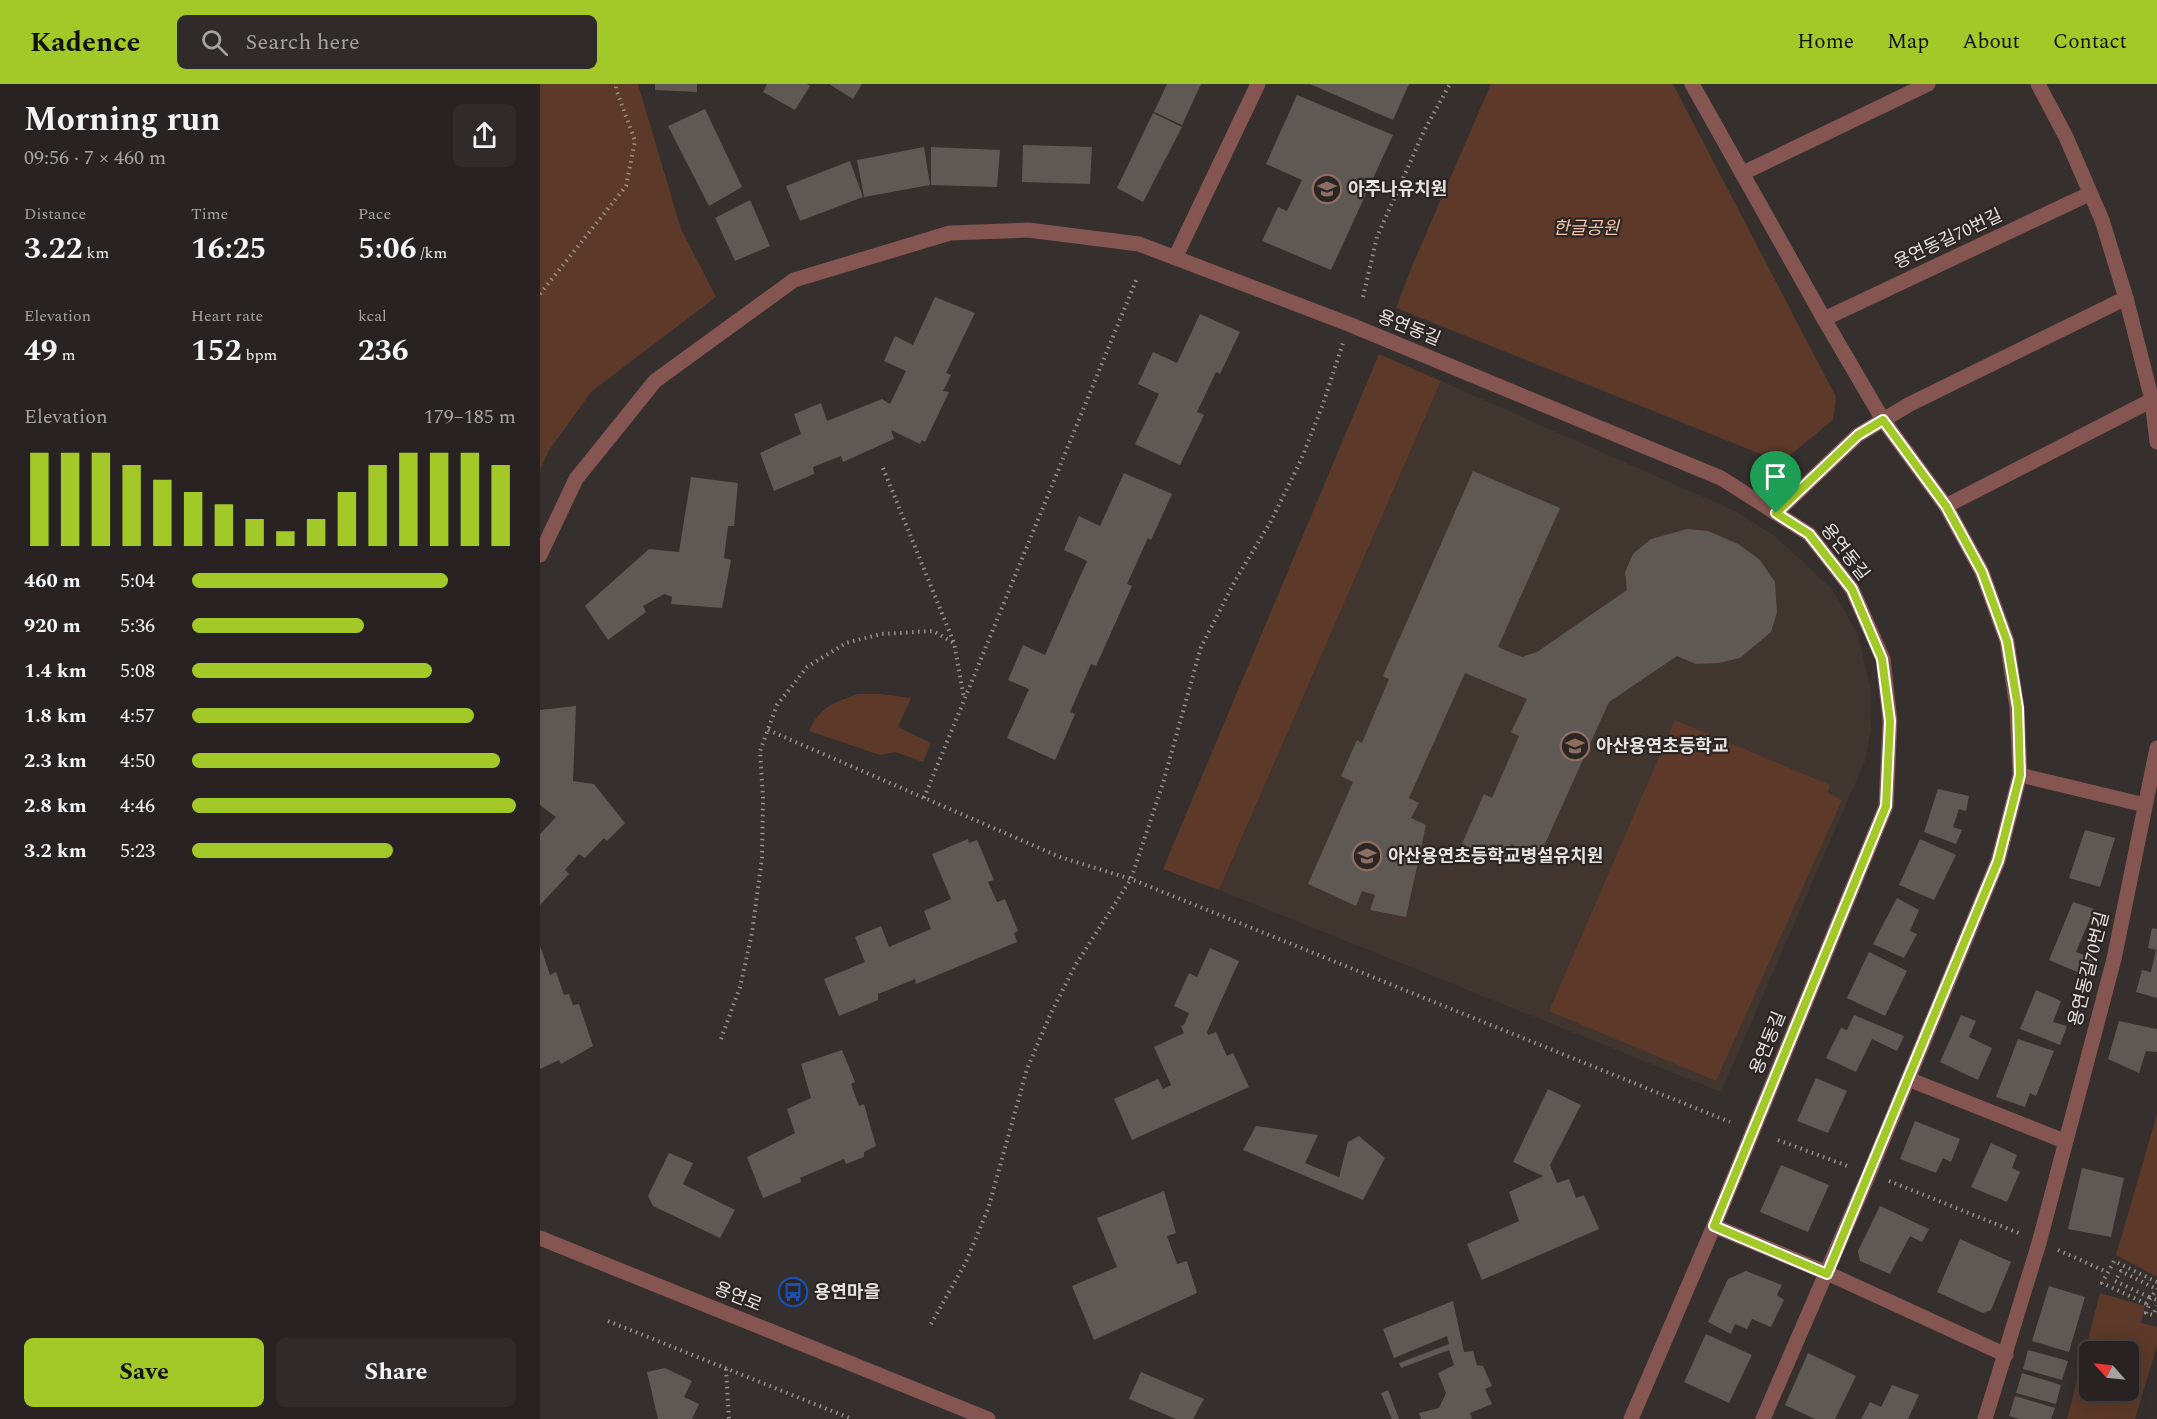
<!DOCTYPE html>
<meta charset="utf-8">
<style>
:root{--surface:#282322;--page:#302b2a;--text:#f1f3f6;--muted:#a5a4a5;--line:#444040;--accent:#a2c928}
body{margin:0;font-family:Spectral,"Noto Sans KR",serif;background:var(--page);color:var(--text);height:100vh;display:flex;flex-direction:column;font-size:22px;white-space:nowrap}
*{box-sizing:border-box;margin:0}
p{font-size:20px;color:var(--muted)}
.icon{flex:none;width:33px;height:33px;fill:none;stroke:currentColor;stroke-width:2;stroke-linecap:round;stroke-linejoin:round}
.map{position:relative;flex:1;overflow:hidden}
.sheet{display:flex;flex-direction:column;background:var(--surface);width:540px}
.sheet>*{flex:none}
.needle{width:39px;rotate:297deg}
.controls{position:absolute;left:1539px;top:1257px;display:grid;gap:12px}
.controls a{display:grid;place-items:center;width:60px;height:60px;border-radius:9px;background:var(--surface);box-shadow:0 6px 24px #0002,0 0 0 2px var(--line);font-size:30px}
.pin{position:absolute;display:grid;place-items:center;width:51px;height:51px;color:#fff;margin:-62px -26px;border-radius:50% 50% 50% 0;rotate:-45deg;box-shadow:0 0 6px #0007}
.pin .icon{rotate:45deg}
.round{display:grid;place-items:center;flex:none;width:63px;height:63px;border-radius:9px;background:var(--page)}
.head{display:flex;align-items:center;justify-content:space-between;height:102px;padding:0 24px}
h1{font-size:33px;font-weight:700;line-height:45px}
.metrics{display:grid;grid-template-columns:repeat(3,1fr);gap:9px;height:102px;padding:6px 24px}
.metrics div{display:grid;align-content:center}
.metrics b{font-size:30px;font-weight:700}
.metrics small{font-size:16px;font-weight:400}
.metrics p{font-size:16px}
.chart{height:168px;padding:12px 24px}
.chart p{display:flex;justify-content:space-between}
.chart svg{width:100%;height:108px;margin-top:6px;stroke:var(--accent);stroke-width:6}
.primary-button{display:flex;gap:12px;margin-top:auto;padding:12px 24px}
.primary-button a{flex:1;height:69px;border-radius:9px;background:var(--accent);color:#111;font-size:24px;font-weight:700;line-height:69px;text-align:center}
.primary-button a+a{background:var(--page);color:var(--text)}
ul{padding:0 24px;list-style:none;font-size:20px}
li{display:grid;grid-template-columns:96px 72px 1fr;align-items:center;height:45px}
li i{height:15px;border-radius:8px;background:var(--accent)}
header{display:flex;align-items:center;gap:36px;box-sizing:border-box;height:84px;padding:0 30px;background:var(--accent);color:#111}
header strong{font-size:28px}
nav{display:flex;gap:33px;margin-inline-start:auto;font-size:21px}
.search{width:420px;height:54px;background:var(--page);display:flex;align-items:center;gap:15px;box-sizing:border-box;padding:0 21px;border-radius:9px;color:var(--muted);font-size:22px}
main{display:flex;flex:1;min-height:0}
.map>svg:first-child{display:block}
.built{fill:#41352f}
.green{fill:#5c3928;fill-rule:evenodd}
.building{fill:#5f5956}
.lines{fill:none;stroke-linecap:round;stroke-linejoin:round}
.path{stroke:#96918f;stroke-width:4;stroke-dasharray:1.5 4.5;stroke-linecap:butt}
.minor{stroke:#855551;stroke-width:15}
.tertiary{stroke:#855551;stroke-width:15}
.path-bridge{stroke:#96918f;stroke-width:4;stroke-dasharray:1.5 4.5;stroke-linecap:butt}
.route-casing{stroke:#fff;stroke-width:12}
.route{stroke:#a2c928;stroke-width:8}
.labels{text-anchor:middle;dominant-baseline:central;stroke-width:4.5;stroke-linejoin:round;paint-order:stroke}
.poi-label{font-size:18px;font-weight:bold;fill:#e6e2e0;stroke:#2b2623;text-anchor:start}
.park-label{font-size:18px;font-style:italic;fill:#f7c3aa;stroke:#2b2623}
.street-label{font-size:18px;fill:#e6e2e0;stroke:#2b2623}
</style>
<header>
<strong>Kadence</strong>
<div class="search"><svg class="icon" aria-label="search" viewBox="0 0 24 24"><circle cx="10" cy="10" r="6"/><path d="M15 15l6 6"/></svg>Search here</div>
<nav><a>Home</a><a>Map</a><a>About</a><a>Contact</a></nav>
</header>
<main>
<section class="sheet">
<div class="head"><div><h1>Morning run</h1><p>09:56 · 7 × 460 m</p></div><a class="round"><svg class="icon" aria-label="share" viewBox="0 0 24 24"><path d="M12 15V3M7 8l5-5 5 5M5 13v7h14v-7"/></svg></a></div>
<div class="metrics">
<div><p>Distance</p><b>3.22<small> km</small></b></div>
<div><p>Time</p><b>16:25</b></div>
<div><p>Pace</p><b>5:06<small> /km</small></b></div>
</div>
<div class="metrics">
<div><p>Elevation</p><b>49<small> m</small></b></div>
<div><p>Heart rate</p><b>152<small> bpm</small></b></div>
<div><p>kcal</p><b>236</b></div>
</div>
<div class="chart"><p><span>Elevation</span>179–185 m</p>
<svg viewBox="0 0 160 44" preserveAspectRatio="none"><path d="M5 44V6M15 44V6M25 44V6M35 44V11M45 44V17M55 44V22M65 44V27M75 44V33M85 44V38M95 44V33M105 44V22M115 44V11M125 44V6M135 44V6M145 44V6M155 44V11"/></svg>
</div>
<ul>
<li><b>460 m</b>5:04<i style="width:79%"></i></li>
<li><b>920 m</b>5:36<i style="width:53%"></i></li>
<li><b>1.4 km</b>5:08<i style="width:74%"></i></li>
<li><b>1.8 km</b>4:57<i style="width:87%"></i></li>
<li><b>2.3 km</b>4:50<i style="width:95%"></i></li>
<li><b>2.8 km</b>4:46<i style="width:100%"></i></li>
<li><b>3.2 km</b>5:23<i style="width:62%"></i></li>
</ul>
<div class="primary-button"><a>Save</a><a>Share</a></div>
</section>
<div class="map">
<svg width="1617" height="1335" viewBox="0 0 1617 1335">
<rect width="100%" height="100%" fill="#352f2d"/>
<polygon class="built" points="901,297 1195,427 1235,452 1293,506 1318,551 1330,602 1331,646 1325,677 1181,1008 679,806"/>
<g class="green">
<polygon points="0,0 98,0 141,145 176,213 51,308 8,368 0,386"/>
<polygon points="951,0 1133,0 1296,313 1293,336 1249,372 1228,373 856,224 872,182"/>
<polygon points="839,270 901,297 679,806 623,785"/>
<path d="M318,610h24l29,4 -13,29 33,16 -8,19 -28,-10 -15,3 -71,-24c11,-25 25,-28 49,-37z"/>
<polygon points="1135,636 1290,701 1288,709 1302,716 1176,997 1009,927"/>
<polygon points="1617,1030 1617,1193 1576,1171"/>
<path d="M1560,1209l45,13 -4,17 16,4v19l-22,73h-68zM1550,1268h38v38h-38z"/>
</g>
<g class="building">
<polygon points="115,0 157,0 157,8 115,6"/>
<polygon points="227,0 267,0 270,2 255,26 223,8"/>
<polygon points="289,0 322,0 313,15"/>
<polygon points="627,0 661,0 642,41 614,28"/>
<polygon points="770,0 869,0 853,36"/>
<polygon points="757,11 853,51 791,186 722,157 738,123 747,127 762,96 726,80"/>
<polygon points="165,25 202,103 169,122 128,42"/>
<polygon points="613,29 642,43 603,118 577,104"/>
<polygon points="483,61 552,63 550,100 482,98"/>
<polygon points="384,63 390,101 324,113 317,76"/>
<polygon points="391,63 460,66 457,103 391,101"/>
<polygon points="310,77 323,113 260,137 246,102"/>
<polygon points="210,116 230,162 195,177 175,134"/>
<polygon points="395,213 435,229 406,289 411,291 403,307 409,308 385,358 382,356 380,360 351,346 354,355 303,378 301,372 273,383 274,390 234,407 220,369 261,350 254,330 281,319 287,337 342,315 350,320 366,287 344,277 355,252 373,261"/>
<polygon points="660,230 700,248 680,290 676,288 657,328 664,331 640,381 595,360 619,310 598,300 613,268 637,279"/>
<polygon points="933,387 1020,424 958,563 982,573 997,568 1087,506 1085,488 1093,470 1111,455 1147,445 1168,447 1198,460 1220,476 1235,498 1237,528 1231,548 1200,574 1179,579 1156,580 1137,572 1069,618 999,773 971,760 963,779 922,760 944,710 952,714 979,652 971,648 987,615 925,589 869,714 879,719 871,734 886,741 866,833 830,826 835,811 822,807 816,822 768,800 813,698 801,692 817,656 822,659 849,595 843,592"/>
<polygon points="584,389 632,410 611,456 608,454 587,500 592,502 556,582 551,580 530,628 535,630 515,676 467,654 489,605 468,596 483,561 505,571 547,477 524,466 539,432 560,442"/>
<polygon points="151,393 198,399 194,442 188,442 184,474 191,476 182,524 131,520 132,513 124,510 103,522 106,528 68,556 45,522 109,465 139,468"/>
<polygon points="36,622 33,697 54,700 85,739 67,757 64,754 45,774 39,770 25,786 29,790 0,821 0,750 16,733 0,721 0,626"/>
<polygon points="1398,705 1429,712 1426,727 1419,725 1413,743 1422,746 1416,760 1384,748"/>
<polygon points="1545,746 1575,754 1560,803 1529,794"/>
<polygon points="428,755 429,759 437,756 454,796 448,798 457,818 465,815 478,847 474,849 477,858 376,900 375,895 338,910 338,916 299,932 284,895 325,878 315,853 341,842 349,863 391,845 384,827 411,815 392,770"/>
<polygon points="1380,755 1416,771 1394,816 1359,801"/>
<polygon points="1357,814 1379,826 1370,847 1377,850 1364,874 1333,860"/>
<polygon points="1533,818 1554,825 1536,868 1556,875 1549,893 1509,876"/>
<polygon points="1612,844 1617,845 1617,866 1608,864"/>
<polygon points="0,862 10,891 16,888 24,911 29,910 33,921 39,920 53,962 21,980 19,976 0,985"/>
<polygon points="670,864 699,877 667,948 668,951 676,948 687,972 693,969 709,1003 592,1056 574,1015 618,995 623,1005 631,1001 614,963 644,949 641,942 644,941 649,929 634,922 649,889 657,893"/>
<polygon points="1616,866 1617,866 1617,914 1596,908 1602,886 1611,888"/>
<polygon points="1329,868 1367,887 1345,932 1307,914"/>
<polygon points="1496,906 1521,917 1513,938 1527,942 1520,961 1480,945"/>
<polygon points="1314,931 1364,952 1357,967 1332,955 1316,988 1286,974 1301,944 1307,946"/>
<polygon points="1421,931 1436,937 1429,953 1452,964 1438,996 1400,978"/>
<polygon points="1579,937 1617,945 1617,968 1606,967 1599,989 1568,975"/>
<polygon points="1478,955 1514,967 1496,1012 1490,1009 1485,1023 1456,1013"/>
<polygon points="302,966 315,998 311,1000 319,1022 324,1020 336,1062 324,1068 324,1073 306,1080 304,1075 260,1094 261,1098 223,1114 207,1073 255,1049 247,1025 271,1014 261,980"/>
<polygon points="1276,994 1307,1007 1288,1049 1257,1037"/>
<polygon points="1008,1005 1041,1021 1010,1081 1017,1099 1029,1095 1036,1114 1044,1111 1059,1145 942,1196 927,1160 979,1137 969,1108 1003,1092 973,1078"/>
<polygon points="1375,1037 1420,1055 1411,1078 1403,1074 1396,1089 1360,1075"/>
<polygon points="716,1042 778,1051 765,1079 799,1093 808,1058 819,1052 845,1074 823,1116 703,1066"/>
<polygon points="1451,1059 1477,1071 1472,1084 1480,1088 1467,1118 1431,1103"/>
<polygon points="129,1069 153,1079 143,1100 195,1126 180,1154 113,1122 108,1112"/>
<polygon points="1241,1081 1289,1101 1268,1148 1220,1128"/>
<polygon points="1542,1084 1584,1094 1571,1153 1528,1145"/>
<polygon points="624,1107 636,1149 627,1152 637,1180 647,1177 657,1209 554,1256 532,1202 577,1183 557,1134"/>
<polygon points="1340,1122 1389,1145 1382,1158 1370,1152 1350,1190 1320,1177 1318,1167"/>
<polygon points="1420,1155 1471,1178 1451,1226 1443,1229 1397,1208"/>
<polygon points="1206,1187 1242,1201 1237,1211 1244,1216 1231,1243 1212,1235 1207,1245 1195,1240 1191,1250 1168,1238 1188,1195"/>
<polygon points="1509,1202 1545,1213 1529,1268 1492,1257"/>
<polygon points="913,1217 924,1268 933,1267 937,1281 943,1282 952,1302 945,1305 952,1320 930,1329 932,1335 881,1335 879,1329 899,1324 906,1309 898,1289 914,1281 909,1266 861,1284 859,1279 909,1260 907,1252 854,1274 843,1245"/>
<polygon points="1166,1250 1212,1271 1189,1319 1144,1298"/>
<polygon points="1488,1266 1528,1277 1522,1296 1483,1285"/>
<polygon points="1268,1269 1316,1292 1295,1335 1275,1335 1245,1321"/>
<polygon points="125,1284 152,1297 144,1313 159,1320 152,1335 118,1335 107,1288"/>
<polygon points="601,1288 664,1315 653,1335 636,1335 589,1315"/>
<polygon points="1482,1289 1521,1301 1516,1320 1476,1309"/>
<polygon points="1352,1301 1379,1311 1368,1335 1321,1335 1330,1318 1341,1323"/>
<polygon points="848,1306 859,1335 852,1335 841,1309"/>
<polygon points="1475,1312 1515,1324 1511,1335 1480,1335 1469,1332"/>
</g>
<g class="lines">
<g class="path">
<polyline points="0,210 86,102 95,57 76,5 76,0"/>
<polyline points="823,213 837,153 884,47 910,0"/>
<polyline points="343,384 414,559 424,614"/>
<polyline points="228,646 520,773 591,795 1190,1038"/>
<polyline points="384,714 597,194"/>
<polyline points="181,955 200,903 212,849 222,774 223,713 220,667 237,621 267,583 306,559 341,550 393,547 414,559"/>
<polyline points="1238,1056 1310,1083"/>
<polyline points="1349,1097 1481,1150"/>
<polyline points="1518,1166 1567,1188"/>
<polyline points="1617,1198 1574,1177 1562,1199 1609,1221 1606,1229 1613,1231 1617,1222"/>
<polyline points="1609,1213 1575,1197 1581,1187 1616,1205"/>
<polyline points="1606,1220 1617,1205"/>
<polyline points="68,1237 312,1335"/>
<polyline points="391,1240 426,1178 448,1125 487,985 511,929 536,880 591,795 623,699 661,563 695,497 731,437 761,376 783,320 803,259"/>
<polyline points="186,1285 189,1335"/>
</g>
<g class="minor">
<polyline points="1152,0 1284,235 1343,336 1406,422 1442,488 1467,557 1477,624 1480,691 1458,777 1329,1090 1223,1335"/>
<polyline points="1498,0 1526,53 1562,136 1586,214 1612,316 1617,358"/>
<polyline points="1203,89 1388,0"/>
<polyline points="635,174 718,0"/>
<polyline points="1284,235 1549,110"/>
<polyline points="1406,422 1612,316"/>
<polyline points="1236,429 1318,351 1370,320 1586,214"/>
<polyline points="0,471 36,395 115,297 254,196 410,149 488,146 599,160 811,241 1181,394 1269,450 1312,505 1343,575 1350,637 1346,722 1174,1142 1091,1335"/>
<polyline points="1480,691 1605,721"/>
<polyline points="1368,995 1524,1057"/>
<polyline points="1174,1142 1287,1189 1466,1271"/>
<polyline points="1445,1335 1499,1159 1574,875 1617,664"/>
</g>
<polyline class="tertiary" points="0,1154 448,1335"/>
<polyline class="path-bridge" points="1609,1213 1617,1216"/>
</g>
<g class="lines">
<g class="route-casing">
<polygon id="route" points="1343,336 1406,422 1442,488 1467,557 1478,624 1480,691 1458,777 1287,1190 1174,1142 1346,722 1350,637 1342,575 1312,505 1269,450 1236,429 1318,351"/>
</g>
<use href="#route" class="route"/>
</g>
<defs>
<g id="school-ring" transform="scale(1.5)"><circle r="9.5" fill="#2b2623" stroke="#8d6e63" stroke-width="1.5"/><path d="M0-5L7-2L0 1L-7-2ZM-4 1L0 2.5L4 1V4Q0 6-4 4Z" fill="#8d6e63"/></g>
<g id="bus-ring" transform="scale(1.5)"><circle r="9.5" fill="#2b2623" stroke="#1a4fb4" stroke-width="1.5"/><path d="M-5-6H5V4H4V6H2V4H-2V6H-4V4H-5ZM-3.5-4V0h7V-4ZM-3.5 1.2v1.5H-2V1.2ZM2 1.2v1.5H3.5V1.2Z" fill="#1a4fb4"/></g>
</defs>
<g fill-rule="evenodd">
<use href="#school-ring" x="787" y="105"/>
<use href="#school-ring" x="1035" y="662"/>
<use href="#school-ring" x="827" y="772"/>
<use href="#bus-ring" x="253" y="1208"/>
</g>
<g class="labels">
<g class="poi-label">
<text x="808" y="105">아주나유치원</text>
<text x="1056" y="662">아산용연초등학교</text>
<text x="848" y="772">아산용연초등학교병설유치원</text>
<text x="274" y="1208">용연마을</text>
</g>
<g class="park-label">
<text x="1046" y="144">한글공원</text>
</g>
<g class="street-label">
<text transform="translate(1408 155) rotate(-25)">용연동길70번길</text>
<text transform="translate(869 244) rotate(22)">용연동길</text>
<text transform="translate(1305 468) rotate(52)">용연동길</text>
<text transform="translate(1549 885) rotate(-76)">용연동길70번길</text>
<text transform="translate(1228 959) rotate(-68)">용연동길</text>
<text transform="translate(198 1213) rotate(22)">용연로</text>
</g>
</g>
</svg>
<div class="controls">
<a><svg class="needle" viewBox="-14 -14 28 28"><path d="M0-13l5 13h-10z" fill="#e53935"/><path d="M0 13l5-13h-10z" fill="#a5a4a5"/></svg></a>
</div>
<div class="pin" style="left:1236px;top:429px;background:#1e9e55"><svg class="icon" aria-label="arrive" viewBox="0 0 24 24"><path d="M6 21V4h12l-3 4 3 4H6"/></svg></div>
</div>
</main>
